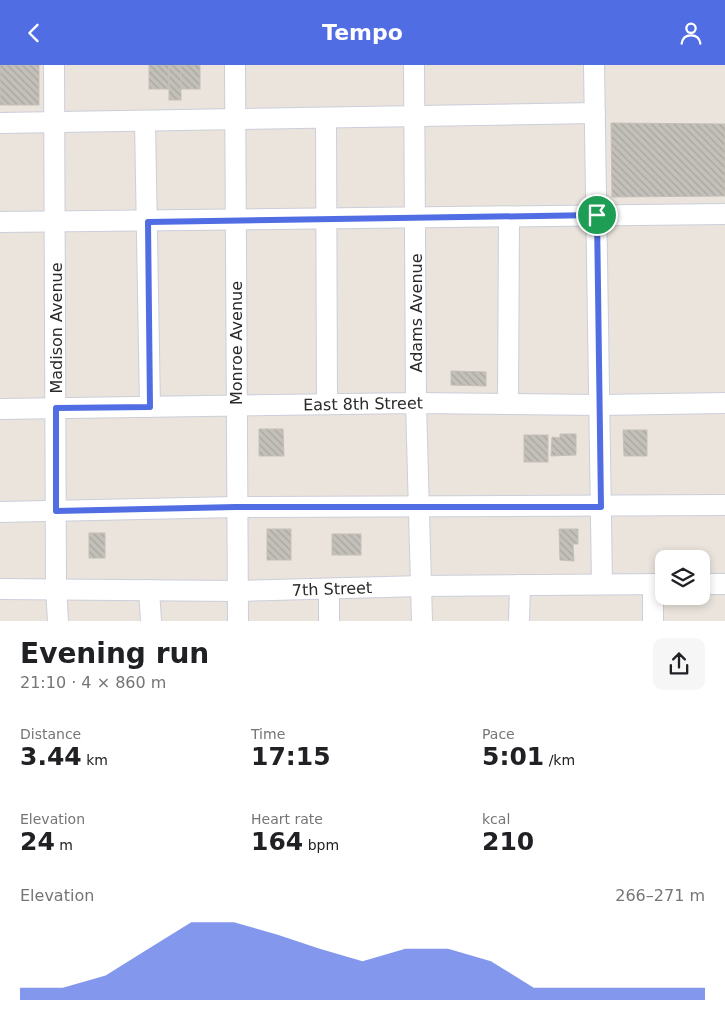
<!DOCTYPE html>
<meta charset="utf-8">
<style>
:root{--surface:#fff;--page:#f6f6f6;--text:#202124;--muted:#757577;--accent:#506de4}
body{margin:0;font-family:"DejaVu Sans",sans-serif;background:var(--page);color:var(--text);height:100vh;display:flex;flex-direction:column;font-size:19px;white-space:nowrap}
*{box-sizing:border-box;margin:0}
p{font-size:16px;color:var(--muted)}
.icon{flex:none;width:28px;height:28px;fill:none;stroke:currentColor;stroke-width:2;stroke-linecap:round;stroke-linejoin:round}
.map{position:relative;height:556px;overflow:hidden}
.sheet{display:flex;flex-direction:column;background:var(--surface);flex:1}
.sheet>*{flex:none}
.controls{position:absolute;left:655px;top:485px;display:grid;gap:10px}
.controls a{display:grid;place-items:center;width:55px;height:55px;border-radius:10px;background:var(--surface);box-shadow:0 2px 8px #0003;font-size:25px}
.pin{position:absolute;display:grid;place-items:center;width:42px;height:42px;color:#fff;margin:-21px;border:2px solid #fff;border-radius:50%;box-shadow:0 1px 5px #0007}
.round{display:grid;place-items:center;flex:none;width:52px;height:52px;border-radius:10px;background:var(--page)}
.head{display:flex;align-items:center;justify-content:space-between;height:85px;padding:0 20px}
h1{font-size:28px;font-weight:700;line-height:38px}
.stats{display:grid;grid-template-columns:repeat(3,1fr);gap:8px;height:85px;padding:5px 20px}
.stats div{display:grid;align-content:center}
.stats b{font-size:25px;font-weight:700}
.stats small{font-size:14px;font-weight:400}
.stats p{font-size:14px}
.chart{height:140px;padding:10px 20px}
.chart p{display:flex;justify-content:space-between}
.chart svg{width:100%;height:90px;margin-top:5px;fill:var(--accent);opacity:.7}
header{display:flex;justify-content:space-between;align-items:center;height:65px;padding:0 20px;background:var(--accent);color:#fff;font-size:22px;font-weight:700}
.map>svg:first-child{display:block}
.building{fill:url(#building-back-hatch);stroke:#c5c0b7}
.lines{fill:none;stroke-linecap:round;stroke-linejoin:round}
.minor-casing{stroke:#ccceda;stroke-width:22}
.minor{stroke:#fff;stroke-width:20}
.route-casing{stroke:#fff;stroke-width:10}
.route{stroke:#506de4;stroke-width:6}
.labels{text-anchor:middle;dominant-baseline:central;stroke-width:4;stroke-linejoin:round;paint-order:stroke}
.street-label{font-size:16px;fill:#2a2a2a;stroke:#fff}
</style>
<header><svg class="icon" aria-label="back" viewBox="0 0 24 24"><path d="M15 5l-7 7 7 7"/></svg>Tempo<svg class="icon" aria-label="person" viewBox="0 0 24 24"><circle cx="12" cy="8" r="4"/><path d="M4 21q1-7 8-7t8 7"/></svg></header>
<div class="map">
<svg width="725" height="556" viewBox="0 0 725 556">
<defs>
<pattern id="building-back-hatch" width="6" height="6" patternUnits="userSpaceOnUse" patternTransform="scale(1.25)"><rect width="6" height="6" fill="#c3bfb9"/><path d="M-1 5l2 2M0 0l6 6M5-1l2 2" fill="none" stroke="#a8a49f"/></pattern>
</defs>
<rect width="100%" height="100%" fill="#eae4dd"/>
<g class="building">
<rect x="0" y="0" width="39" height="40"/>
<rect x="149" y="0" width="20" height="24"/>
<rect x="169" y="0" width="12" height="35"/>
<rect x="181" y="0" width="19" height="24"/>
<polygon points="611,58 725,59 725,131 612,132"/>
<polygon points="451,306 486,307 486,321 451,320"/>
<polygon points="259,364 283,364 284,391 259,391"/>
<polygon points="623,365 647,365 647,391 624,391"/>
<polygon points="560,369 576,369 576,390 551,391 552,372 560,373"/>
<rect x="524" y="370" width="24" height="27"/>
<rect x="267" y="464" width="24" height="31"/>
<polygon points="559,464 578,464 578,479 573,479 574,496 560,495"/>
<rect x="89" y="468" width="16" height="25"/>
<rect x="332" y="469" width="29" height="21"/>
</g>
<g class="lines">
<g class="minor-casing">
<g id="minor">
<polyline points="54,0 56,523 58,556"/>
<polyline points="235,0 238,556"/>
<polyline points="414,0 416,338 422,556"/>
<polyline points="594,0 602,519"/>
<polyline points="326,54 327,339"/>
<polyline points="145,56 150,342"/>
<polyline points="0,58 595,48"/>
<polyline points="0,157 725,149"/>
<polyline points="508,339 509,152"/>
<polyline points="0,344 416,338 600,340 725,338"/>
<polyline points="0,447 236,442 725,440"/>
<polyline points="653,519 653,556"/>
<polyline points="701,519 725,519"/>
<polyline points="0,524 237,526 422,521 664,519"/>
<polyline points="329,524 329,556"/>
<polyline points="149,525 151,556"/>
<polyline points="519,556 520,520"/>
</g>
</g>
<use href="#minor" class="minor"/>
</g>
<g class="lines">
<g class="route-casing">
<polygon id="route" points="597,150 601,442 236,442 56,446 56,343 150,342 148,157"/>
</g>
<use href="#route" class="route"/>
</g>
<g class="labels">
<g class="street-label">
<text transform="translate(416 248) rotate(-90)">Adams Avenue</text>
<text transform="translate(56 263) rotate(-90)">Madison Avenue</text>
<text transform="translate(236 278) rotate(-90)">Monroe Avenue</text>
<text transform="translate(363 339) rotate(-1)">East 8th Street</text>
<text transform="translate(332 524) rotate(-2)">7th Street</text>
</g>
</g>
</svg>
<div class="controls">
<a><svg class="icon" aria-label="layers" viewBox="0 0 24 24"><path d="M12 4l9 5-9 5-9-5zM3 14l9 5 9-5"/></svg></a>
</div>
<div class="pin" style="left:597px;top:150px;background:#1e9e55"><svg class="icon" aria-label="arrive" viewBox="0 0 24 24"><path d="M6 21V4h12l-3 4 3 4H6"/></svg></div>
</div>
<section class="sheet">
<div class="head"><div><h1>Evening run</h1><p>21:10 · 4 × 860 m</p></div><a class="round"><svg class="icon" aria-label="share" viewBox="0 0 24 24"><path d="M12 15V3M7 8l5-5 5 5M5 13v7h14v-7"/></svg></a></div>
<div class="stats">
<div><p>Distance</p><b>3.44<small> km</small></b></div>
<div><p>Time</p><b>17:15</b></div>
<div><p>Pace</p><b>5:01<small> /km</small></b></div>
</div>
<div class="stats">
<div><p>Elevation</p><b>24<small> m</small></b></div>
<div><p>Heart rate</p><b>164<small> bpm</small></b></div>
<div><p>kcal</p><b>210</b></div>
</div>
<div class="chart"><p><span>Elevation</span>266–271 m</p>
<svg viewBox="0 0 160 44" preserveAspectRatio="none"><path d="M0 44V38L10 38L20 32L30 19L40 6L50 6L60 12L70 19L80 25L90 19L100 19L110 25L120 38L130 38L140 38L150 38L160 38V44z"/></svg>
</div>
</section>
